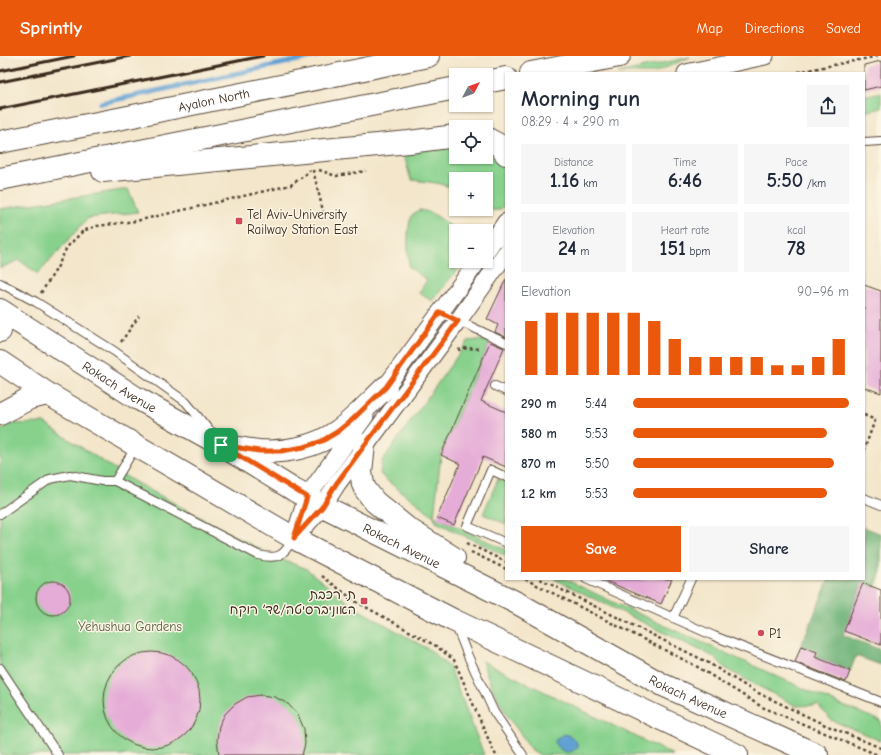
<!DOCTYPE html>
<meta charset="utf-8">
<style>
:root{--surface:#fff;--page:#f6f6f7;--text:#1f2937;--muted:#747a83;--accent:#ea580c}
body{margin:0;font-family:"Comic Neue","Playpen Sans Hebrew",sans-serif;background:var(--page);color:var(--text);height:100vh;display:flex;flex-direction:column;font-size:15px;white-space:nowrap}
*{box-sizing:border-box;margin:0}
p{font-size:13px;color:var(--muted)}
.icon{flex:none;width:22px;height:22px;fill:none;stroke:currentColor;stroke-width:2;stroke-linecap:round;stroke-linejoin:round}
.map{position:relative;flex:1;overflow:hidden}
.panel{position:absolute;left:505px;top:16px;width:360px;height:508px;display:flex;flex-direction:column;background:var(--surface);border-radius:0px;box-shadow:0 1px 3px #0004}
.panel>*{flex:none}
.needle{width:26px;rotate:49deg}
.tools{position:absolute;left:449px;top:12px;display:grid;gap:8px}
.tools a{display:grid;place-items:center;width:44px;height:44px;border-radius:0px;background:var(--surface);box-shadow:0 1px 3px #0004;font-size:20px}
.pin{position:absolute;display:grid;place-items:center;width:34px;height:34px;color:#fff;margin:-17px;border-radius:8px;box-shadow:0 2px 6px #0006}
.round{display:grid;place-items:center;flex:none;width:42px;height:42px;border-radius:0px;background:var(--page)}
.headline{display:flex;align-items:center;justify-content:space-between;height:68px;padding:0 16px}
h1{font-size:22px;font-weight:700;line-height:30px}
.metrics{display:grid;grid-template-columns:repeat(3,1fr);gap:6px;height:68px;padding:4px 16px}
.metrics div{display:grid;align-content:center;border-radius:0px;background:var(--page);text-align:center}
.metrics b{font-size:20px;font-weight:700}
.metrics small{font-size:11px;font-weight:400}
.metrics p{font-size:11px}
.chart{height:112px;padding:8px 16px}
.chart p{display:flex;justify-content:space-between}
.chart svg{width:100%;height:72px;margin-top:4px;stroke:var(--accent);stroke-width:6}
.button{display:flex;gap:8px;margin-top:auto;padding:8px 16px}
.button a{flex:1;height:46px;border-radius:0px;background:var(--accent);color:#fff;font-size:16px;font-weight:700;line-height:46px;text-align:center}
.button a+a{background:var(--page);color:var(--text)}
ul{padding:0 16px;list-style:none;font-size:13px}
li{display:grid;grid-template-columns:64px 48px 1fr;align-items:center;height:30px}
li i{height:10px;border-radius:5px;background:var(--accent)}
header{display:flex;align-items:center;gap:24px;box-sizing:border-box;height:56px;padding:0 20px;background:var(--accent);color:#fff}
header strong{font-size:19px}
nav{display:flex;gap:22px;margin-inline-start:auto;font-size:14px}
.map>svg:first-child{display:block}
.green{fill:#88d18d;stroke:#627e56}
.forest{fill:#6eb378;stroke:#546e4b}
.water{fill:#61a0d3;stroke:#4e6578}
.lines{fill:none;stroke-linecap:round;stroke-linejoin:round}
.stream{stroke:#61a0d3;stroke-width:5}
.building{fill:#e5acd7}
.service-casing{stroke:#574638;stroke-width:10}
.minor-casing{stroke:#574638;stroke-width:19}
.secondary-casing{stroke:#574638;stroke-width:24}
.motorway-casing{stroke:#574638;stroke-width:24}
.path{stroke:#574638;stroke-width:2.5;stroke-dasharray:3 3;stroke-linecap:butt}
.service{stroke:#fff;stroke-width:8}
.minor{stroke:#fff;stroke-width:17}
.secondary{stroke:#fff;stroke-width:22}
.motorway{stroke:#fff;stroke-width:22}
.rail{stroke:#3b2a1e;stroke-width:3}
.route-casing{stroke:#fff;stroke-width:8}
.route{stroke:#ea580c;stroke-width:5}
.poi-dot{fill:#d1495b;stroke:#fcf5e5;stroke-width:1.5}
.labels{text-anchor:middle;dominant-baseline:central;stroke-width:3;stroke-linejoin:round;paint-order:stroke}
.street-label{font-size:13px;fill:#3b2a1e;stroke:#fcf5e5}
.poi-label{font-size:13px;fill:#3b2a1e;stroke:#fcf5e5;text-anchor:start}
.park-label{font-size:13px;fill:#525c3f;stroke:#fcf5e5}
</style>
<header>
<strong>Sprintly</strong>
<nav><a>Map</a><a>Directions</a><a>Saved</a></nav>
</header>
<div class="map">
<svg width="881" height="699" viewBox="0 0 881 699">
<rect width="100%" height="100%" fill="#fcf5e5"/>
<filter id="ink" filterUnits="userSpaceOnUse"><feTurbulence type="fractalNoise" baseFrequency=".025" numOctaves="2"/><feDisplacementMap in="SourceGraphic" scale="8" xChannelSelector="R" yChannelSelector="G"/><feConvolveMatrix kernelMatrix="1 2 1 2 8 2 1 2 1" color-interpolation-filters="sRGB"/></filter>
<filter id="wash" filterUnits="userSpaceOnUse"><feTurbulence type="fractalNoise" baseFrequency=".012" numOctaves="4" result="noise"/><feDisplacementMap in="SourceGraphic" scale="16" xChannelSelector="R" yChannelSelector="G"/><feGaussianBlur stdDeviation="0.9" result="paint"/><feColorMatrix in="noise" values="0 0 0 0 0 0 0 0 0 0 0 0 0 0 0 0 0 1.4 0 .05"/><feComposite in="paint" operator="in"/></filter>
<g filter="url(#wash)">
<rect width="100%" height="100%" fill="#f3e6cb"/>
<g class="green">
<polygon points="690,1 654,17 618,17"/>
<polygon points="881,36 881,52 864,56 864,40"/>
<path d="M456,87v14h30v-12l15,13 5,14v31c-5,9 -12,9 -20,4v-28h-30v11c-15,-8 -28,-8 -45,-10l-9,-32z"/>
<polygon points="128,133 138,156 88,162 38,218 19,204 0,212 0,153"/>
<path d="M419,154c15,1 27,13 38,21h-1v30h7l-5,8 -26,32 -13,-8 8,-13 -18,-13c-1,-13 -3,-41 3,-51 1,-3 5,-4 7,-6z"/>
<polygon points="477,284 490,286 441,399 434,460 506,494 506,500 436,466 434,460 390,427 380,418 382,405 468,285"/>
<polygon points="44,367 133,425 274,501 305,512 354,551 430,594 450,612 484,699 0,699 0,375 10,368"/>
<polygon points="498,423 506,426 506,468 483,458"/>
<polygon points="554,523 565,523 617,548 838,648 881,665 881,685 831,664 818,649 796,650 726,613 716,602"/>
<polygon points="482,605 673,699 540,699 532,694 509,662 492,632"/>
</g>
<polygon class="forest" points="864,471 881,478 881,515 875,532 863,527 843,579 881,594 881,609 856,600 850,615 815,601 817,596 801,590 829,523 864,523"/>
<path class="water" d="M564,678c8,2 12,5 14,13 -8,8 -16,6 -23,-3 0,-6 4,-7 9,-10z"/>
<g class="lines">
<polyline class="stream" points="101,47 317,0"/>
</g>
<g id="blocks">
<g class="building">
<polygon points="881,5 881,30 864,34 864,9"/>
<polygon points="506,223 506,281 495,276 498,269 487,263"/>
<polygon points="864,229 881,235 881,337 864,331"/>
<polygon points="490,286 504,292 481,345 506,356 506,411 483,401 454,469 437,462 460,408 441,399"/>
<polygon points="601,523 672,523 661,548"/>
<circle cx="53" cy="542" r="17"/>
<polygon points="863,527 881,534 881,589 844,575"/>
<polygon points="801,590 817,596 815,601 850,615 846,626 795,606"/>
<circle cx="152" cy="644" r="48"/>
<polygon points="261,639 275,641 288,648 298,659 304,673 305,688 302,699 219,699 217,684 219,670 225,658 235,648 247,641"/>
</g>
</g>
</g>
<g filter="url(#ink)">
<use href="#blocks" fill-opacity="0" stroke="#574638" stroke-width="1"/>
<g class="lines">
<g class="service-casing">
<g id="service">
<polyline points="864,86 881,85"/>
<polyline points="496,181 506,188"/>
<polyline points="0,227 36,246 114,295 186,346 208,373"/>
<polyline points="440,256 506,287"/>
<polyline points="495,330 506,335"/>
<polyline points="506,421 491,414 467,470 506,487"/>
<polyline points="115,425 136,390"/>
<polyline points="864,442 881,449"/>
<path d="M0,458l50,-35 20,-4 32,6h13l143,74c21,5 25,1 36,-17"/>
<polyline points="586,523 714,580 881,646"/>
<polyline points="673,562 691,523"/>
<polyline points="456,570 468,600 494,656 523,699"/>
<polyline points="0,612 58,699"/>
</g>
</g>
<g class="minor-casing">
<g id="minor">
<polyline points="686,17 765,0"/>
<polyline points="486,195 506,166"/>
<polyline points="379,340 478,205"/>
<polyline points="296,476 307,441 365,360"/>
<polyline points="294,482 323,450 337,428 458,265 506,197"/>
</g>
</g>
<g class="secondary-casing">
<g id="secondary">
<path id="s1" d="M0,254l135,87 86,48 73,45 29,16 196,98 144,81 154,70"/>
<polyline points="0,306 48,338 294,482 453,564 737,699"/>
<polyline points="364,389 361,416 363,428 365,433 375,446 407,472 454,502"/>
<path d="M231,391c9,1 18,3 28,4 27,2 57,-4 79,-20 18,-13 32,-29 48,-44"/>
</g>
</g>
<g class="motorway-casing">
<g id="motorway">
<polyline points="531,17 619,0"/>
<polyline points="486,26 506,22"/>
<polyline points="486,82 499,89 506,98"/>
<path id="s2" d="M0,86l123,-24 305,-62"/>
<polyline points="103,115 409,86 456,80"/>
<polyline points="0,123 456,32"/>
<polyline points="0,275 4,257"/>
<polyline points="0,358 30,342 48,338"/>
</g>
</g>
<g class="path">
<polyline points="798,16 879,0"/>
<polyline points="313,114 324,159"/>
<polyline points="319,114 336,120 366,115"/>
<polyline points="41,237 57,212 67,191 83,175 97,170 136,165 291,129 309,116 310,114"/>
<polyline points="121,286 139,260"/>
<polyline points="458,294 467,292 481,293"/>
<polyline points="864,359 875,364 864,394"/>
<polyline points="467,487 506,506"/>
<polyline points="471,496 506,513"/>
<polyline points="322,520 355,545 436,590 454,604 494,696 496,699"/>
<polyline points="525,523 696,610 762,651 878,699"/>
<polyline points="540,523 707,606 752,634 823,668 881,692"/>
</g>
<use href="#service" class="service"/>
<use href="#minor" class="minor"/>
<use href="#secondary" class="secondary"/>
<use href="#motorway" class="motorway"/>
<g class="rail">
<polyline points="0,15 74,0"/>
<polyline points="0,26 130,0"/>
<polyline points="0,53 263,0"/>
</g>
</g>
</g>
<g class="lines" filter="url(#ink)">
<g class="route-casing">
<polygon id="route" points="440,256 458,265 364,390 336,428 323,450 294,482 307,441 221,389 259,395 281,395 304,391 322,385 337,376 352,364 386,331"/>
</g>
<use href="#route" class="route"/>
</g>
<g class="poi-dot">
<rect x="235" y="161" width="8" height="8" rx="2"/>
<rect x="360" y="541" width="8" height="8" rx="2"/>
<circle cx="761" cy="577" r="4"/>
</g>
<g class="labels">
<g class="street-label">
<text stroke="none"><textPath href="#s2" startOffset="218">Ayalon North</textPath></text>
<text stroke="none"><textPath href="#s1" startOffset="142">Rokach Avenue</textPath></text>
<text stroke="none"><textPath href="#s1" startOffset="466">Rokach Avenue</textPath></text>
<text stroke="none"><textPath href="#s1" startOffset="790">Rokach Avenue</textPath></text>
</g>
<g class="poi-label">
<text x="247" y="158">Tel Aviv-University<tspan x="247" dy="15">Railway Station East</tspan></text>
<text x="356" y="538" text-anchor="end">ת. רכבת<tspan x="356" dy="15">האוניברסיטה/שד׳ רוקח</tspan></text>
<text x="769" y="577">P1</text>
</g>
<g class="park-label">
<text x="130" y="570">Yehushua Gardens</text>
</g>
</g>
</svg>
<div class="tools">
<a><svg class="needle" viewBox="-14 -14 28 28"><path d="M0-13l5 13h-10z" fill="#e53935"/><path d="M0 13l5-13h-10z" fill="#747a83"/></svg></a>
<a><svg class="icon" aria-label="locate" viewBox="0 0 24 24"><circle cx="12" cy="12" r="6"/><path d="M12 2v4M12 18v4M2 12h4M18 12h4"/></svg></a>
<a>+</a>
<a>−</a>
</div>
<div class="pin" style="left:221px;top:389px;background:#1e9e55"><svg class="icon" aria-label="arrive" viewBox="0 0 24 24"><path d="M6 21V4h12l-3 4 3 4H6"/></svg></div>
<section class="panel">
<div class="headline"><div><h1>Morning run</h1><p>08:29 · 4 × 290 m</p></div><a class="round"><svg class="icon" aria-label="share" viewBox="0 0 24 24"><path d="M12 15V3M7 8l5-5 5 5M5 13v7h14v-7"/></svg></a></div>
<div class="metrics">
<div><p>Distance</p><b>1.16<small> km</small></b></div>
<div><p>Time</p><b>6:46</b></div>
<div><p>Pace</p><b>5:50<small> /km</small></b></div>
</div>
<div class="metrics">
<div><p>Elevation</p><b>24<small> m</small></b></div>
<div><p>Heart rate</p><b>151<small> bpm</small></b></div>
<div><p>kcal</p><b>78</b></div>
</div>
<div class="chart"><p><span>Elevation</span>90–96 m</p>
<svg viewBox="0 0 160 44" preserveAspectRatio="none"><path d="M5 44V11M15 44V6M25 44V6M35 44V6M45 44V6M55 44V6M65 44V11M75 44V22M85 44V33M95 44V33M105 44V33M115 44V33M125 44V38M135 44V38M145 44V33M155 44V22"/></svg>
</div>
<ul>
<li><b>290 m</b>5:44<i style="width:100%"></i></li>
<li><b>580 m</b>5:53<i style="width:90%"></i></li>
<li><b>870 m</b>5:50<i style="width:93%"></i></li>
<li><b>1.2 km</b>5:53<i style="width:90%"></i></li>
</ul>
<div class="button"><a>Save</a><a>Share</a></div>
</section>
</div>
